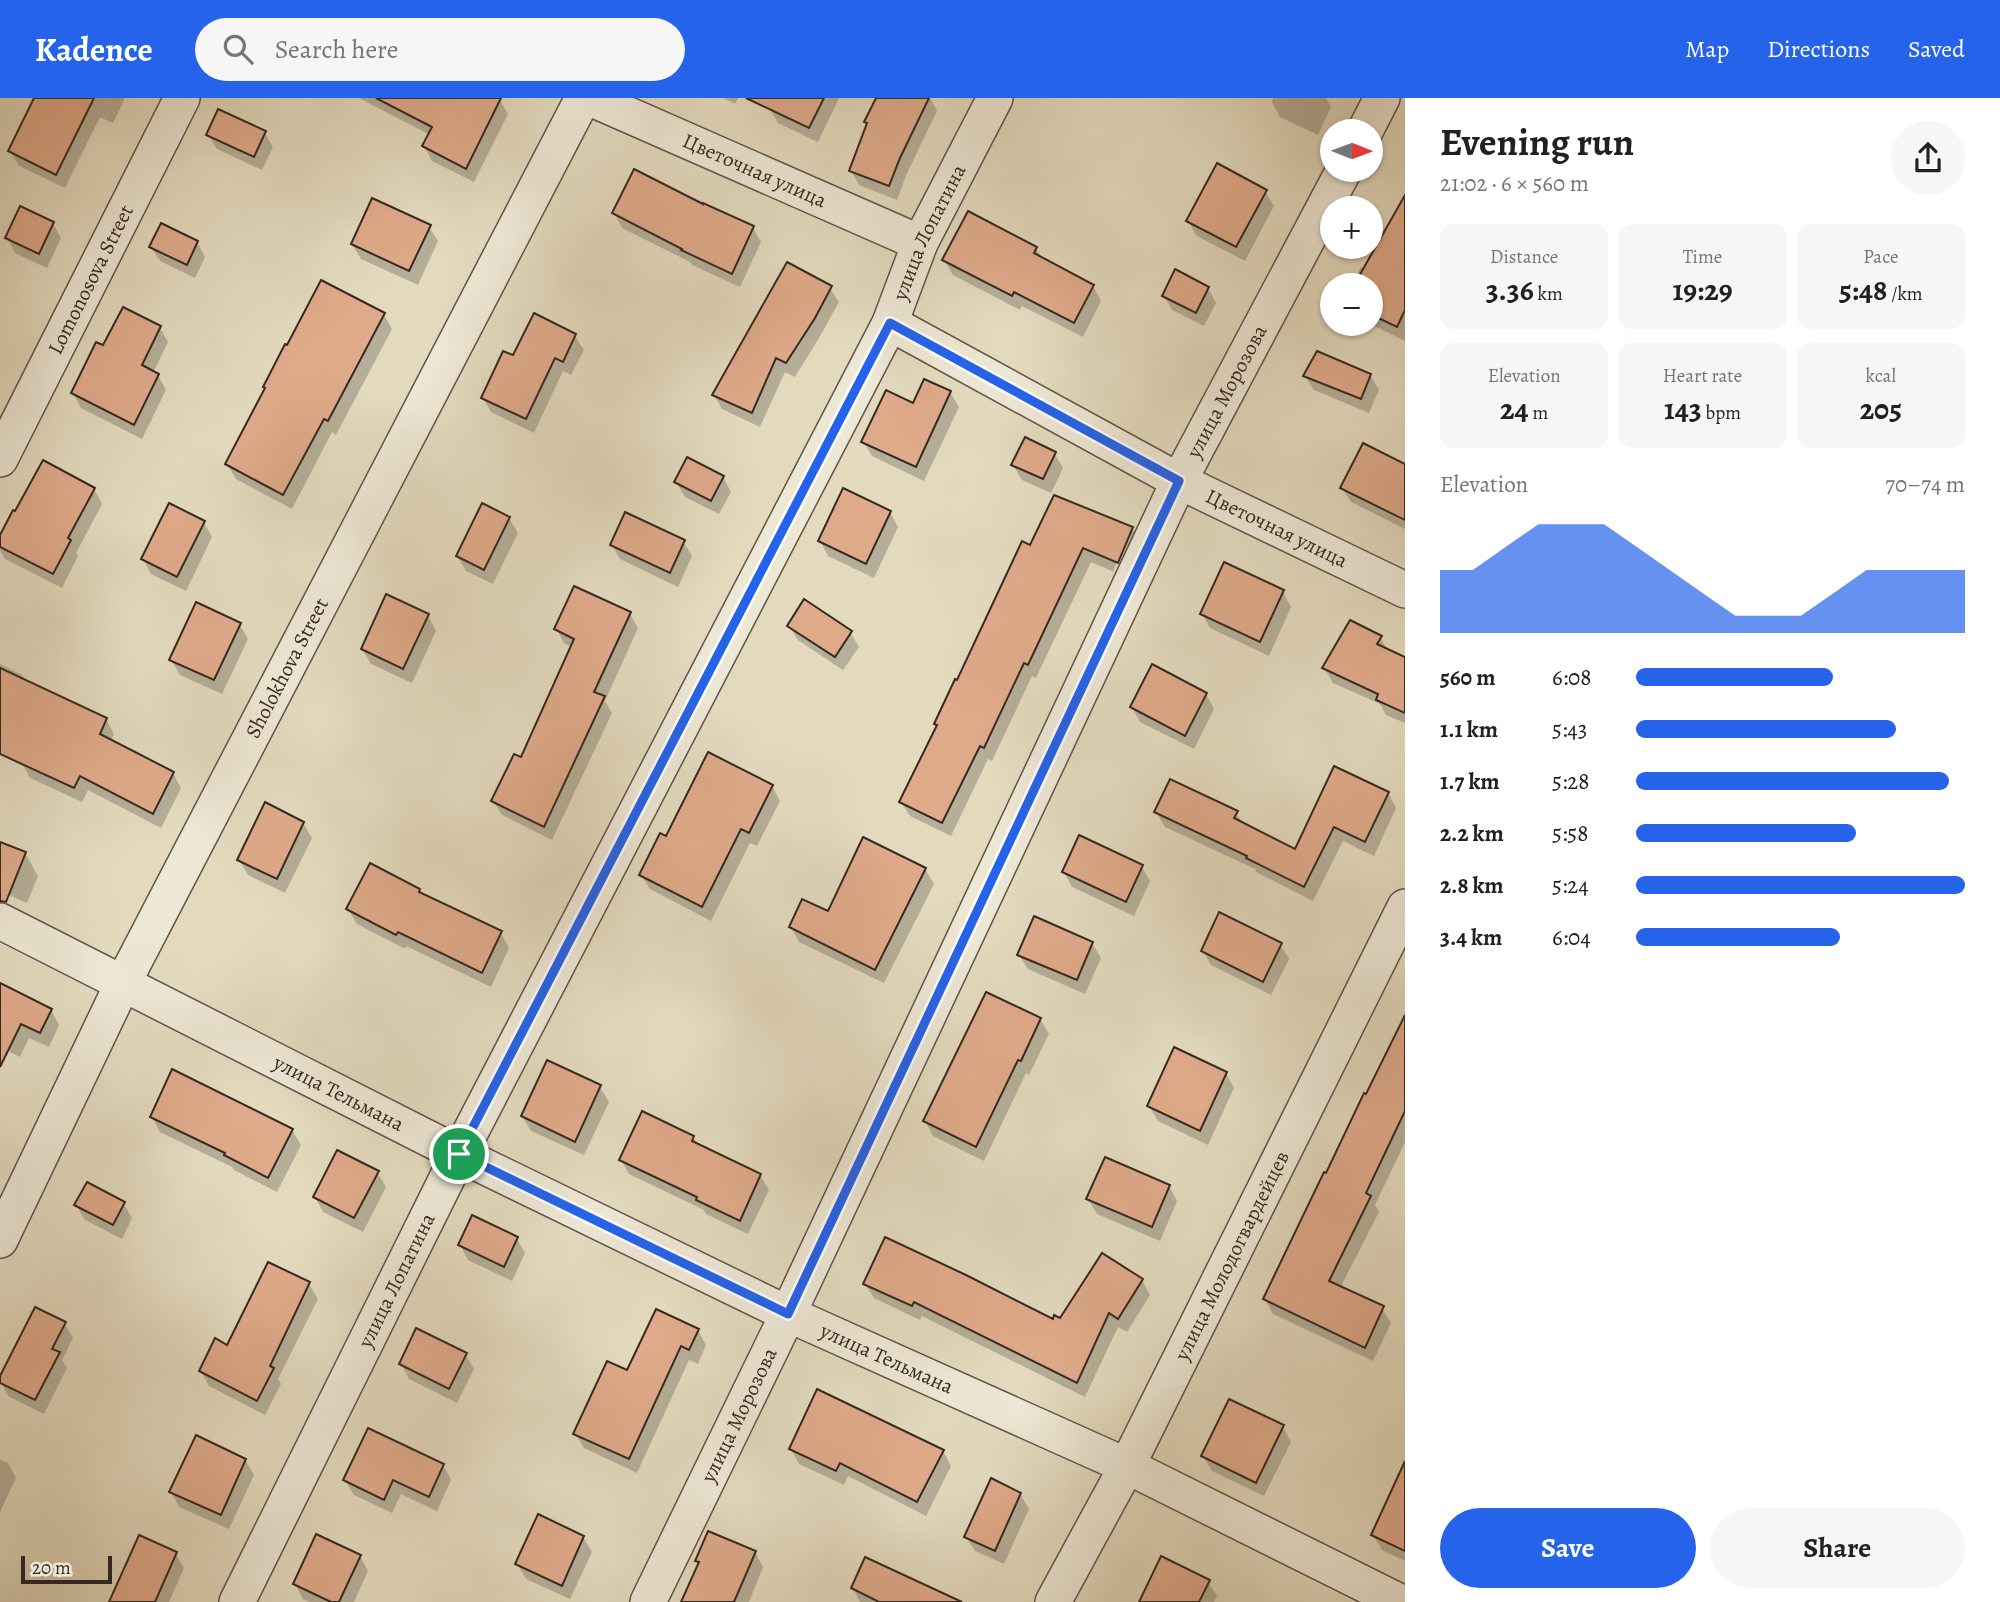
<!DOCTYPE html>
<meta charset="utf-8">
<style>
:root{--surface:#fff;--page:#f6f6f6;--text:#202124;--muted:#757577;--accent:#2563eb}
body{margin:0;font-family:Alegreya,serif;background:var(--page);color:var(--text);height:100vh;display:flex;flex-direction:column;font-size:26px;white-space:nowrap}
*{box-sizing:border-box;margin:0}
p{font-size:23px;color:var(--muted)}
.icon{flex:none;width:38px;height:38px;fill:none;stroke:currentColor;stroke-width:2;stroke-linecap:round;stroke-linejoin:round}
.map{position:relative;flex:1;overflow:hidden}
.details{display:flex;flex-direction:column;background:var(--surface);width:595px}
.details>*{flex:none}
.needle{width:46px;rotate:91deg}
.fabs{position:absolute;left:1320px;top:21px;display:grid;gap:14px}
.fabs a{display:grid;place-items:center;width:63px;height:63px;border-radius:50%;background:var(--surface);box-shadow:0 2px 5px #0004;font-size:35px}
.scale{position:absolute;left:21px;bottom:18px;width:91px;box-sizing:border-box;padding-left:7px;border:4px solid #362822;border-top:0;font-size:19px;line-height:24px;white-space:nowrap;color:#362822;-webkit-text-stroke:5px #ede7d5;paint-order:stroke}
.pin{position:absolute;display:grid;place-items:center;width:60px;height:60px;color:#fff;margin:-30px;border:4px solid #fff;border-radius:50%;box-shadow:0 2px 7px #0007}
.round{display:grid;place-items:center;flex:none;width:74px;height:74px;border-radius:37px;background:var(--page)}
.overview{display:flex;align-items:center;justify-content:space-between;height:119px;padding:0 35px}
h1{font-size:38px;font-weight:600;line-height:52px}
.figures{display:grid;grid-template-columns:repeat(3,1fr);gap:10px;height:119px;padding:7px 35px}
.figures div{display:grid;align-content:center;border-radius:14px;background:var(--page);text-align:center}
.figures b{font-size:30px;font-weight:600}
.figures small{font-size:19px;font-weight:400}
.figures p{font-size:19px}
.chart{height:196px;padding:14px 35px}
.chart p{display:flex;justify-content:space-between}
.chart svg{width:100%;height:126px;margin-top:7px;fill:var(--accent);opacity:.7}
.primary-button{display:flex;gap:14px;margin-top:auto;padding:14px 35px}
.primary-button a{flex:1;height:80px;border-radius:42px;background:var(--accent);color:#fff;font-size:28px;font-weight:600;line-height:80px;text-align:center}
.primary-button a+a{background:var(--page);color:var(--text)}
ul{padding:0 35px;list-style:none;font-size:23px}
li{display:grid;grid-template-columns:112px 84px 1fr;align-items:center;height:52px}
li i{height:18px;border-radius:9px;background:var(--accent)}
header{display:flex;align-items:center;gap:42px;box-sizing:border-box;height:98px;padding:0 35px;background:var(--accent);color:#fff}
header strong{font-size:33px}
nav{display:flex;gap:38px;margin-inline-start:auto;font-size:24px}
.search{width:490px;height:63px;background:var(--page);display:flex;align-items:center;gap:18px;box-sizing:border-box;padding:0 24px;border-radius:38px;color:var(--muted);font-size:26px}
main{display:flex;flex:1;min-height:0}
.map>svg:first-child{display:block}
.shadow{fill:#0003;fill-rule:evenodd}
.building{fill:#dfaa8a;stroke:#362822;stroke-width:2}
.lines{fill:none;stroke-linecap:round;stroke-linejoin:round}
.street-casing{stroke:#615449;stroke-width:38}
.street{stroke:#ede7d5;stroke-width:35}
.route-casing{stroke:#fff;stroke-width:14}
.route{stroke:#2563eb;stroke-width:9}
.labels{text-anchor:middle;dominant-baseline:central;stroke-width:5;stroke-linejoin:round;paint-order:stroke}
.street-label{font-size:21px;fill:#362822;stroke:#ede7d5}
</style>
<header>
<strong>Kadence</strong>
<div class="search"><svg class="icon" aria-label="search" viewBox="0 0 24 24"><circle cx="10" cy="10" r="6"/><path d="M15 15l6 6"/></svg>Search here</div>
<nav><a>Map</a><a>Directions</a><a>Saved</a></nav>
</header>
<main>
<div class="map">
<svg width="1405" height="1504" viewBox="0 0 1405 1504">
<rect width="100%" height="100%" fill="#e3dabe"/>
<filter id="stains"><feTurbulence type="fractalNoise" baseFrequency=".00286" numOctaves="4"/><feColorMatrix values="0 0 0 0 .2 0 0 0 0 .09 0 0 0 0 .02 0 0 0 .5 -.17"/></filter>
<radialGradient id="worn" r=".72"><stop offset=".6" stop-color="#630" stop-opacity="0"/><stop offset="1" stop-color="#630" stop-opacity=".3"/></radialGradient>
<g class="shadow">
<polygon points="47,0 125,0 113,25 100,19 65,90 19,68 10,53"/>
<polygon points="359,0 497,0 500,2 508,16 474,84 432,63 424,48 430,37"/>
<polygon points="723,0 738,0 735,6"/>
<polygon points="775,0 839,0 818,44 778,25 770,11"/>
<polygon points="878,0 930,0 937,13 907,75 897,102 859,87 851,72 868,27 866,24"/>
<polygon points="1273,0 1326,0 1331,9 1318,37 1280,19 1272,4"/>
<polygon points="264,34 273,49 262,72 217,51 208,36"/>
<polygon points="1265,93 1274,108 1245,163 1197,138 1188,123"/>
<polygon points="703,108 753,130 761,144 740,189 692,167 690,164 622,130 614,115"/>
<polygon points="1405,108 1405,243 1370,226 1370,187 1352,187 1361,169 1365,171"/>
<polygon points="53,125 61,140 47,170 15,155 7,140"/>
<polygon points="429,129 438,143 418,187 361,161 352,146"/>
<polygon points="197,144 205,159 195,180 160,163 151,149"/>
<polygon points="1036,150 1043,162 1093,188 1101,203 1083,239 1022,208 1020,212 953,177 944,162"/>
<polygon points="830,190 839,204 822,235 795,279 785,274 760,329 722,311 714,297"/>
<polygon points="1208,190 1216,205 1204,228 1172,212 1164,198"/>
<polygon points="384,217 392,231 336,337 332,334 292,411 236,381 227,366"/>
<polygon points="160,230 168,244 153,275 158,277 166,292 142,341 81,310 73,295 103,250"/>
<polygon points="575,238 584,252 571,277 563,273 534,335 491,314 483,300 514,260"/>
<polygon points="1370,277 1379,292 1369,315 1314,292 1305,278"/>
<polygon points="950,294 959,309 924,383 872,358 863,343 914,308"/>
<polygon points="1054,355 1063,370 1051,395 1022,382 1013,367"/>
<polygon points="1405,368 1405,431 1351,404 1342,390"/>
<polygon points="723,379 731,394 719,416 685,399 676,384"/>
<polygon points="94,391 102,406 76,455 78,458 62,490 5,461 0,452 0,440"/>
<polygon points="890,414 898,429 874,480 828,458 820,443"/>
<polygon points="509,420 518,435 493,486 466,473 457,458"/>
<polygon points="204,425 212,439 186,493 151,476 143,461"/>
<path d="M1132,430l8,15 -14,34 -35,-15 -55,116 -4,-2 -40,85 -4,-2 -37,77 -41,-20 -9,-14 37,-75 -2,-3 95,-176zM1128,437h3l-15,37 -3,-1z"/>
<polygon points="683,443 692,458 678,489 620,461 612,447"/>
<polygon points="1283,494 1291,509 1269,558 1210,530 1202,516"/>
<polygon points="630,516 638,530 605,603 612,615 552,742 502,717 493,703 521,662 572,549 565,546 556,531"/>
<polygon points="428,518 436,533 412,585 371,566 362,551"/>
<polygon points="239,526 248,541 222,596 180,577 171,562"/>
<polygon points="789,528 850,534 859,549 843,572 798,542"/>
<polygon points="1380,539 1388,553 1405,560 1405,625 1386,617 1380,606 1333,585 1324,570"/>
<polygon points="0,566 22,577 27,585 106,621 114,636 111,643 173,675 181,690 161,730 88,692 82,704 30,680 22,665 0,640"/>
<polygon points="1206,596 1214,611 1194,651 1140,624 1132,609"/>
<polygon points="1335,670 1388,695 1396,710 1374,758 1343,743 1313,803 1256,774 1255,771 1165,729 1156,714 1236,715 1244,727 1296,754"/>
<polygon points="772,688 780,703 757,748 750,745 711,823 650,791 641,777 667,740"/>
<polygon points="303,725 312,740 285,795 248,777 239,762"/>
<polygon points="0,746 25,755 38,778 27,805 0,793"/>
<polygon points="1142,769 1150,783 1134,818 1072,789 1064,774"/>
<polygon points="925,771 934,786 884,885 799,844 791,829 829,816"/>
<polygon points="419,793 421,797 501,835 509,850 491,889 406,848 405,851 357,826 348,811"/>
<polygon points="1092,845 1101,860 1085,896 1028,871 1019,857"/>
<polygon points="1280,846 1289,861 1271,897 1211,867 1203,853"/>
<polygon points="0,896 51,912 59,927 49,949 29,940 20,959 0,949"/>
<polygon points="1040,921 1049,936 1029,977 1026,975 984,1063 933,1038 925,1023"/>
<polygon points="1405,921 1405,1044 1375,1107 1379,1114 1340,1190 1382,1210 1391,1225 1373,1263 1273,1216 1265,1201"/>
<polygon points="1226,975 1234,990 1208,1047 1158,1023 1149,1008"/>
<polygon points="600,989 609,1004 584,1057 531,1033 522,1018"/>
<polygon points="152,1019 292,1032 301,1047 277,1094 234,1072 232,1069 160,1034"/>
<polygon points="693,1039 698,1047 760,1077 769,1092 748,1136 706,1116 704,1112 629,1076 621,1062"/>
<polygon points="377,1074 386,1089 363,1134 323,1114 315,1099"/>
<polygon points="1169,1088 1177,1103 1160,1143 1097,1116 1088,1101"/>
<polygon points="124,1106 132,1120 122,1141 85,1122 76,1107"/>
<polygon points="517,1141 525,1155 512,1183 468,1162 460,1147"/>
<polygon points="1142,1182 1150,1197 1127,1234 1118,1229 1085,1299 922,1218 920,1222 874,1200 865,1186 1053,1223 1061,1222"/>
<polygon points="309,1186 318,1201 278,1281 281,1286 265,1317 209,1288 201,1273 228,1249"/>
<polygon points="64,1225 73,1240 62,1262 67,1270 44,1316 8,1298 0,1282"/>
<polygon points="698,1232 706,1247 698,1266 689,1262 637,1375 584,1350 575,1335 627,1274"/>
<polygon points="465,1256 474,1271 457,1305 409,1281 401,1266"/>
<polygon points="1283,1329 1291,1344 1264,1398 1212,1373 1203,1358"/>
<polygon points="791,1351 943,1353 951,1368 926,1418 848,1378 844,1387 799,1366"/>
<polygon points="0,1362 8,1365 16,1380 0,1414"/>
<polygon points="245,1362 254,1377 229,1431 179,1409 171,1394"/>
<polygon points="443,1367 451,1382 437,1413 401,1396 392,1415 354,1397 345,1382"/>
<polygon points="1020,1396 1029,1411 1004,1466 975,1453 966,1439"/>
<polygon points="1405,1396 1405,1463 1382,1452 1373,1437"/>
<polygon points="583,1439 592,1454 570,1501 526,1481 517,1466"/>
<polygon points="755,1454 763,1469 749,1504 683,1504 700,1466 697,1463"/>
<polygon points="176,1456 184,1470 169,1504 115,1504"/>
<polygon points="360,1458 368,1473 354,1504 310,1504 303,1501 295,1486"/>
<polygon points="1208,1484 1217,1498 1214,1504 1145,1504"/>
<polygon points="853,1490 947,1504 860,1504"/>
</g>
<g class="building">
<polygon points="34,0 94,0 56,77 8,53"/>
<polygon points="376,0 501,0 466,71 422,48 432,29"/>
<polygon points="746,0 824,0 809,30"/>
<polygon points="876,0 929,0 900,60 889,88 849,73 867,25 864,24"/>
<polygon points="218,11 266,33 254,59 206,37"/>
<polygon points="1217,65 1267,92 1236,149 1186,123"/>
<polygon points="634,71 703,106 703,105 754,128 732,176 681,152 682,151 612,115"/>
<polygon points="1405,97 1405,212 1397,229 1370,216 1370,187 1354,187"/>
<polygon points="372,100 431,127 409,173 351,146"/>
<polygon points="20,108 54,124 39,156 5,140"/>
<polygon points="968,113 1037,149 1034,155 1094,187 1074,225 1014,194 1012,198 942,162"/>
<polygon points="161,125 198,143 187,167 149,149"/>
<polygon points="787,164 832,188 815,220 786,265 776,260 752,315 712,297"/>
<polygon points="1175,171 1209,189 1196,215 1162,198"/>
<polygon points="321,182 385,215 328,323 324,321 283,397 225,366 265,290 263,289 285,246 287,247"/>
<polygon points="123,209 161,228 142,267 159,276 134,327 71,295 96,244 103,247"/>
<polygon points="534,215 576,236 563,264 555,260 526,321 481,300 503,253 513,257"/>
<polygon points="1317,253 1371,276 1361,301 1303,278"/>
<polygon points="924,281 951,293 916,369 861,344 886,292 913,305"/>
<polygon points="1025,339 1056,354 1043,381 1011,367"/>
<polygon points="1363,345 1405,366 1405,422 1340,390"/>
<polygon points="687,359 724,378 711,403 674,384"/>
<polygon points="43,362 95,390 68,440 71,442 53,476 0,449 0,437 13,412 15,413"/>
<polygon points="843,390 891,413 866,466 818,443"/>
<polygon points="1054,397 1133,429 1118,465 1083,450 1028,567 1024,565 984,650 980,648 942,725 899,704 937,627 934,626 955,581 957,582 1022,443 1030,447"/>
<polygon points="169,405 205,423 177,479 141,461"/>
<polygon points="482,405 510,419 484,472 456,458"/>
<polygon points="625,414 685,442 670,475 610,447"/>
<polygon points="1224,464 1284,492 1260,544 1200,516"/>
<polygon points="574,488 631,514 594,594 605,598 544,729 491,703 514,656 521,659 574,541 554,531"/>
<polygon points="386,496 429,516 403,571 361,551"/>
<polygon points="804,501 852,533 835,559 787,528"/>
<polygon points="196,504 241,525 214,582 169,562"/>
<polygon points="1350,522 1382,538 1377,546 1405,559 1405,615 1376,602 1378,596 1322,570"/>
<polygon points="1152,566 1207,595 1185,638 1130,609"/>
<polygon points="0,570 107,620 100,636 174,674 153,716 80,678 74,690 0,656"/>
<polygon points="708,654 773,687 749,735 741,731 702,809 639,777 660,735 666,738"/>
<polygon points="1334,668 1389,694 1365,744 1334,729 1304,789 1246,760 1247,758 1154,714 1170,681 1238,713 1234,720 1295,751"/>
<polygon points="265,704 304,724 277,781 237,762"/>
<polygon points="1079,737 1143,767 1126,804 1062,774"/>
<polygon points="863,739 926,770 875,872 789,829 802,801 828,813"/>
<polygon points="0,744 26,754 6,804 0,803"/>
<polygon points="370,765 420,791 419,794 502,833 482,875 398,834 396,837 346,811"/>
<polygon points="1219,814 1282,845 1263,884 1201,853"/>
<polygon points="1034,818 1093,844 1077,882 1017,857"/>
<polygon points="0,885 52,911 40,935 21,926 0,969"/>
<polygon points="986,894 1041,920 1021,963 1018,962 976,1049 923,1023"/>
<polygon points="1405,917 1405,1013 1366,1095 1371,1098 1329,1183 1384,1208 1365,1250 1263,1201 1324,1074 1326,1075 1364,995 1366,996"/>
<polygon points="1174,949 1227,974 1200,1033 1147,1008"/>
<polygon points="547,962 601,987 575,1044 521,1018"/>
<polygon points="172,971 293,1031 268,1080 224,1057 225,1055 150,1019"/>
<polygon points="642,1013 694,1038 692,1043 761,1076 740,1123 696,1102 697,1099 619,1062"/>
<polygon points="337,1052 379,1073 354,1120 313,1099"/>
<polygon points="1105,1059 1170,1087 1152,1129 1086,1101"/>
<polygon points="87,1084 125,1104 113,1127 74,1107"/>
<polygon points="472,1117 518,1139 504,1169 458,1147"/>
<polygon points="885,1139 966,1177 1053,1221 1054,1217 1060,1220 1102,1155 1143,1181 1118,1221 1109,1215 1077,1285 914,1204 912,1208 863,1186"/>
<polygon points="268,1164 310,1184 270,1268 274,1270 257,1303 199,1273 215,1240 227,1247"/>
<polygon points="35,1209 66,1224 52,1251 60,1254 35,1302 0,1285 0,1278"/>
<polygon points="656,1211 699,1231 689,1252 681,1248 629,1361 573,1336 607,1263 627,1272"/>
<polygon points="416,1230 467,1255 449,1291 399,1266"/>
<polygon points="817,1291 944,1352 917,1404 840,1365 836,1373 789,1351"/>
<polygon points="1229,1301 1284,1327 1256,1385 1201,1358"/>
<polygon points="368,1330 444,1366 429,1399 393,1382 384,1402 343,1382"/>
<polygon points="196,1337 246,1361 221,1417 169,1394"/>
<polygon points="1405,1363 1405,1453 1371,1437"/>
<polygon points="991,1380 1021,1395 995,1453 964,1439"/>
<polygon points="538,1416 584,1438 562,1488 515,1466"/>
<polygon points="708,1433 756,1453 734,1504 681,1504 699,1464 695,1463"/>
<polygon points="316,1436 361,1457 339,1504 331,1504 293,1486"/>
<polygon points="139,1437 177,1454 155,1504 109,1504"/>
<polygon points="1161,1458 1210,1482 1199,1504 1139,1504"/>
<polygon points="865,1459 962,1504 879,1504 851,1490"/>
</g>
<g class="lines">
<g class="street-casing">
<g id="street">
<path id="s1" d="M590,0l330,145"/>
<polyline points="1365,33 1382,0"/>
<path id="s2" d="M890,225l289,158 226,109"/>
<path id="s3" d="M0,361l182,-361"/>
<path id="s4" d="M0,823l459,233 329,160 339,152 273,136"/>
<path id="s5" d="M0,1142l123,-257 460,-885"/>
<path id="s6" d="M237,1504l222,-448 431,-831 30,-80 75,-145"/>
<path id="s7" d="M648,1504l140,-288 391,-833 165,-311"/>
<path id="s8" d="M1053,1504l74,-136 278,-559"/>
</g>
</g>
<use href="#street" class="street"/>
</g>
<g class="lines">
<g class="route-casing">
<polygon id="route" points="890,225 1179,383 788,1216 459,1056"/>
</g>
<use href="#route" class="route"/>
</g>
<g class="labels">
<g class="street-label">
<text stroke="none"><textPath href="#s1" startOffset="180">Цветочная улица</textPath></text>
<text stroke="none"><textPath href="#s6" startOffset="1535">улица Лопатина</textPath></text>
<text stroke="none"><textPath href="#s3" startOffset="201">Lomonosova Street</textPath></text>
<text stroke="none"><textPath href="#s7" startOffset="1342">улица Морозова</textPath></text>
<text stroke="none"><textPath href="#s2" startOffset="438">Цветочная улица</textPath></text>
<text stroke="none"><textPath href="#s5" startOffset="640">Sholokhova Street</textPath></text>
<text stroke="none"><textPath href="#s4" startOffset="380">улица Тельмана</textPath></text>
<text stroke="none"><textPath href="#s8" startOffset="390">улица Молодогвардейцев</textPath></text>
<text stroke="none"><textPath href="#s6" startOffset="359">улица Лопатина</textPath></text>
<text stroke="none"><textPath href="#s4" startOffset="989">улица Тельмана</textPath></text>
<text stroke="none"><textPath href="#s7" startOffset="208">улица Морозова</textPath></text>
</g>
</g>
<rect width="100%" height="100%" filter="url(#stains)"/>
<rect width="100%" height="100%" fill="url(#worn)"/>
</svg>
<div class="fabs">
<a><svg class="needle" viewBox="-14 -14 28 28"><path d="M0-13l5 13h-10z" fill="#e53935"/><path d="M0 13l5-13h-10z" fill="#757577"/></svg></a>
<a>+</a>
<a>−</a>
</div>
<div class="scale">20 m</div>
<div class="pin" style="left:459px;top:1056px;background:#1e9e55"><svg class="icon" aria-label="arrive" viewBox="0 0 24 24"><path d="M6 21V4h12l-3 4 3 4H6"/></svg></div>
</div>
<section class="details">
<div class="overview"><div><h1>Evening run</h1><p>21:02 · 6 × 560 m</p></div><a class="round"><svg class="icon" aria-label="share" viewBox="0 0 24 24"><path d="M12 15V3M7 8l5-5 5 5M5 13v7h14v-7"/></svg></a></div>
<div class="figures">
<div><p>Distance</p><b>3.36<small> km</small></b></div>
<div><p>Time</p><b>19:29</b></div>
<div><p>Pace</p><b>5:48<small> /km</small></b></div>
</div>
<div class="figures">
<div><p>Elevation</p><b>24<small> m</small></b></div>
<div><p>Heart rate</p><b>143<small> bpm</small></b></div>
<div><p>kcal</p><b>205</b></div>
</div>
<div class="chart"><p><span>Elevation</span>70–74 m</p>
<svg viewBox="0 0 160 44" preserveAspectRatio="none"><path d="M0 44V22L10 22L20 14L30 6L40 6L50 6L60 14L70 22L80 30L90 38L100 38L110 38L120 30L130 22L140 22L150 22L160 22V44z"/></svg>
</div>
<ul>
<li><b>560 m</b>6:08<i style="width:60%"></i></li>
<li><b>1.1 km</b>5:43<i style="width:79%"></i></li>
<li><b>1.7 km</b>5:28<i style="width:95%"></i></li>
<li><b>2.2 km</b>5:58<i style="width:67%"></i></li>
<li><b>2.8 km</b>5:24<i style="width:100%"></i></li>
<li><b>3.4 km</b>6:04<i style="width:62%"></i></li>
</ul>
<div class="primary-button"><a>Save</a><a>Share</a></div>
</section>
</main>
